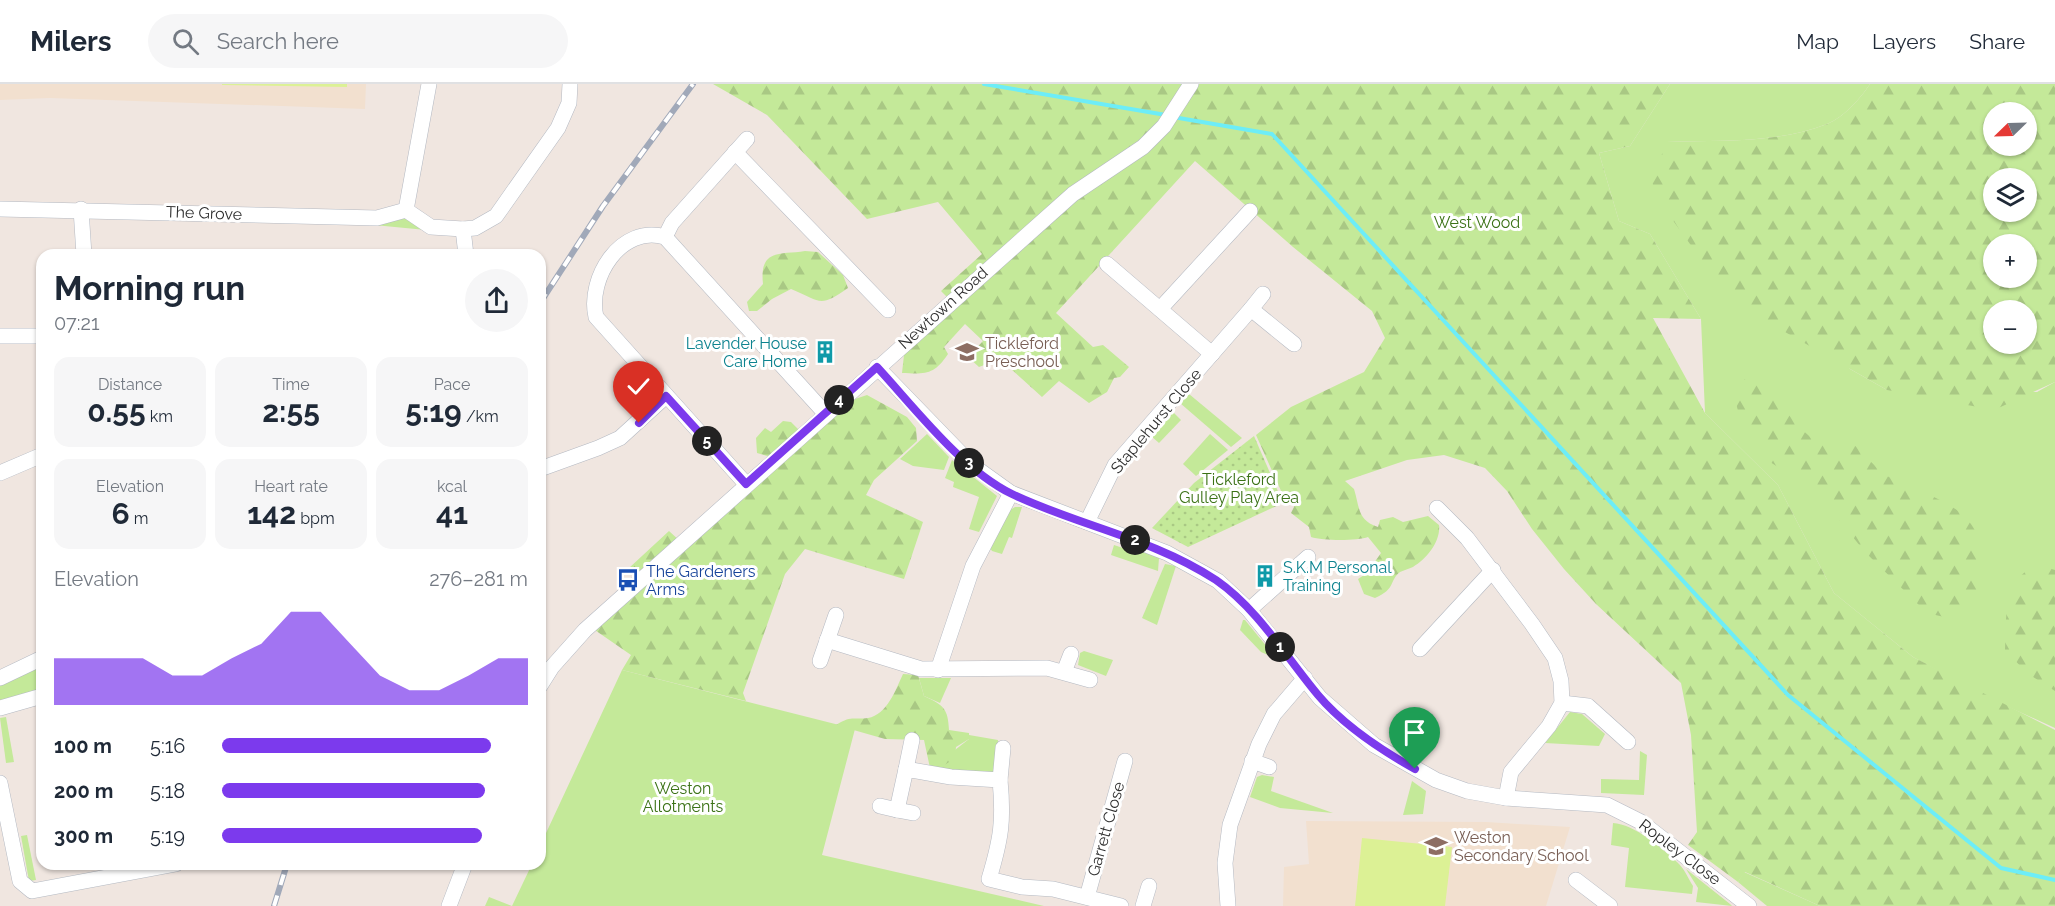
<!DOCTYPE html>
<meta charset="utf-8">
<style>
:root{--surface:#fff;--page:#f6f6f7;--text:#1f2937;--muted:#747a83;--line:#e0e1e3;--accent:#7c3aed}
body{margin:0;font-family:Raleway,sans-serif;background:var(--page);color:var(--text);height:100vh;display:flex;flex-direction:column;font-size:22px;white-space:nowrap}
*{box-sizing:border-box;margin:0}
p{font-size:20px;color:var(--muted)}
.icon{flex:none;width:33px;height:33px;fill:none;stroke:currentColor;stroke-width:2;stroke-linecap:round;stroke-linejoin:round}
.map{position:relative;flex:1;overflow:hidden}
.drawer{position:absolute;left:36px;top:165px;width:510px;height:621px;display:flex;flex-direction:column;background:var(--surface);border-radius:18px;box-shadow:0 2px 4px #0004}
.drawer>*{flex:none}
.needle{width:39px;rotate:247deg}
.buttons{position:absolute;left:1983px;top:18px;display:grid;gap:12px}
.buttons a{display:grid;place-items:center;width:54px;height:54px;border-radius:50%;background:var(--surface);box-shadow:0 2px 4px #0004;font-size:30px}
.pin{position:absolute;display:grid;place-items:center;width:51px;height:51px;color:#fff;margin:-62px -26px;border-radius:50% 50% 50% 0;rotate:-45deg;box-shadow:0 0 6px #0007}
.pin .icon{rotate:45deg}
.km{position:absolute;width:30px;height:30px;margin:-15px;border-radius:50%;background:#222;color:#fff;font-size:16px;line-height:30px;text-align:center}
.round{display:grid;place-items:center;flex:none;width:63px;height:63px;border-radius:32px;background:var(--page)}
.head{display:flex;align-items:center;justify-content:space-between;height:102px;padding:0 18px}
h1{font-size:33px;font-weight:700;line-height:45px}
.figures{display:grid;grid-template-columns:repeat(3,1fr);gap:9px;height:102px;padding:6px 18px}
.figures div{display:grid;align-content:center;border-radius:15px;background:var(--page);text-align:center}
.figures b{font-size:30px;font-weight:700}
.figures small{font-size:16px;font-weight:400}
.figures p{font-size:16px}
.chart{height:168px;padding:12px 18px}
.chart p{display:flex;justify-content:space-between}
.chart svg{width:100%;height:108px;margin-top:6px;fill:var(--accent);opacity:.7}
ul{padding:0 18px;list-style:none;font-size:20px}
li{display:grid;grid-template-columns:96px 72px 1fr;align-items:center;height:45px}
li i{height:15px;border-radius:8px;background:var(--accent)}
header{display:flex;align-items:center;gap:36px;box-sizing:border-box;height:84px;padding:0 30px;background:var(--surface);border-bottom:2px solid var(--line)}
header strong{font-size:28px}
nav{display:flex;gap:33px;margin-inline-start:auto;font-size:21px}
.search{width:420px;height:54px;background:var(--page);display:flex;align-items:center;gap:15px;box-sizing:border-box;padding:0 21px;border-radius:33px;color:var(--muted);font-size:22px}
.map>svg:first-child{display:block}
.education{fill:#f2e0cf}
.grass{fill:#c4e999}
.forest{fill:url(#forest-firs);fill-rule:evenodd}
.park{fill:url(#park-dots)}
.pitch{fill:#dcf195}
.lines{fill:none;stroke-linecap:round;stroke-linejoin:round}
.stream{stroke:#6dedf7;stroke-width:4}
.minor-casing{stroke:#b4b9c2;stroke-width:16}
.minor{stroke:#fff;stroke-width:15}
.rail-casing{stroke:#a1a9b9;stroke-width:6}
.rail{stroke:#fff;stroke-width:4;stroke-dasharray:11;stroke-linecap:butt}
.route-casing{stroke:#fff;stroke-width:12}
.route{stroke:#7c3aed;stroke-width:8}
.labels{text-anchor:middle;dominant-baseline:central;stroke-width:6;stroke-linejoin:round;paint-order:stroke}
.street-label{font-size:16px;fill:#2e2e2e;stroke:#fff}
.park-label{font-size:16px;fill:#3b7216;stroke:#fff}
.culture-label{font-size:16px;fill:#0d838f;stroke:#fff;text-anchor:end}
.education-label{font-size:16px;fill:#785e54;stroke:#fff;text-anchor:start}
.transit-label{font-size:16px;fill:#164399;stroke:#fff;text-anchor:start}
</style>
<header>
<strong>Milers</strong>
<div class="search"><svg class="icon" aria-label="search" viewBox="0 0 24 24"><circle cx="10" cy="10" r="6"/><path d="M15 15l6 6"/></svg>Search here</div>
<nav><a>Map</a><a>Layers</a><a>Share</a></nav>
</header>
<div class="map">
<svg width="2055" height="822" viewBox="0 0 2055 822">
<defs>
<pattern id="forest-firs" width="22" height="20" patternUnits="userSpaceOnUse" patternTransform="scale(1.5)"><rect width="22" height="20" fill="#c4e999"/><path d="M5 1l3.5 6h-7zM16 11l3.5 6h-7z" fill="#a9c884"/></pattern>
<pattern id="park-dots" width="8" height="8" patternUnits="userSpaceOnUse" patternTransform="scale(1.5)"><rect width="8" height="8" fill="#c4e999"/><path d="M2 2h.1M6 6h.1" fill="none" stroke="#a9c884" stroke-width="1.8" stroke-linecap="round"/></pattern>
</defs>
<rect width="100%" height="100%" fill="#f0e6e0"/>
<g class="education">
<polygon points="0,0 366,0 365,25 50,14 0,16"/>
<polygon points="1306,737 1486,738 1570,743 1546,822 1283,822 1284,783 1309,780"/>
</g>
<g class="grass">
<path d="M1670,0h200c-10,15 -26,33 -43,40 -51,20 -108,16 -160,18l183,227 37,21 150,2 18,-10v346l-73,-33 -69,-38 -79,-64 -56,-108 -73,-72 -4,-94 -51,-85 -31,-13 -20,-68 31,-7z"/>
<polygon points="402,133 408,134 426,146 374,141"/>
<polygon points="1189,310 1242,354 1231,363 1180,319"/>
<polygon points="1173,328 1181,336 1159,359 1151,352"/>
<polygon points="927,350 949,373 944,386 913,382 900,375"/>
<polygon points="1210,350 1228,366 1196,392 1183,380"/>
<polygon points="952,376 997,412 979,448 969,445 979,413 953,403 954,398 945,394"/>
<polygon points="1015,423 1022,423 1012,454 1009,453 1002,470 992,467 990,464 1010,426"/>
<polygon points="1114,461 1123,464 1133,462 1159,474 1158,487 1111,471"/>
<polygon points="1165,480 1176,482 1157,541 1142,534"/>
<polygon points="1243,536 1245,536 1277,575 1261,568 1240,546"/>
<polygon points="1084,567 1113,576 1106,592 1078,581 1080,569"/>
<polygon points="42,578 42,607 0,620 0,598"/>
<polygon points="622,586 855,645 822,771 1044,822 485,822 489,813 512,822 532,780 540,780 540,762"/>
<polygon points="919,594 951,594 940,619 924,612"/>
<polygon points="1570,628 1582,630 1605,650 1599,662 1545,659"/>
<polygon points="6,633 14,678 6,679 0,634"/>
<path d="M969,651l29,5c-1,12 2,28 -9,35l-57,-7 37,-29z"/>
<polygon points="1640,667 1647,671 1644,711 1601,709 1601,695 1639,696"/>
<polygon points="1262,691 1274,693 1271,707 1333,729 1280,724 1250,713 1257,693"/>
<polygon points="1412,697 1426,707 1423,730 1403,731"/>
<path d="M1613,739c21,1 49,25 64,39 7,6 11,16 16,24l-1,8 -67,-7 4,-39 -18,-3z"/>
<polygon points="27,751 36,796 29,797 21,752"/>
<polygon points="1686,785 1730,820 1732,822 1696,818 1698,804"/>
<polygon points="1744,788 1820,822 1767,822 1738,798"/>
</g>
<g class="forest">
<path d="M713,0h957l-40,62 -31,7 20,68 31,13 51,85 -48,-1 52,95 73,72 56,108 79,64 142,73v176h-235l-75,-34 -7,10 -50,-37 9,-13 -6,-97 -10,-52 -85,-79 -32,-35 -32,-40 -25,-38 -22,-23 -41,-13 -37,5 -62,21 9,8c6,19 3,31 24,38l2,-7 13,-3 10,5 25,-6 11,9c2,16 -12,34 -26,42 -4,2 -9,3 -13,5 -12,10 -3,16 -25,26l-11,-4 -6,-15 9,-6 14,-20 -13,-16c-10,4 -45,4 -57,0l-2,-10 -18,-14 4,-8 -5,-5 -4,2 -30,-67 35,-28 73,-35 21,-34 -13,-27 -79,-64 -98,-86 -139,152 37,34 10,-2 26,22 -9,10 -6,1 -7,14 -18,11 -30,-22 -17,16 -42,-38 -21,8 -11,-10 15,-16 -18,-17 -21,23 4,7c-14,21 -22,20 -46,19l2,-18 47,-54 -10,-10 41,-37 -44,-52 -71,17 -100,-104z"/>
<path d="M1870,0h185v298l-61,28 -107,-20 -155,-88 -63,-87 -17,-32 14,-41c53,-2 110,2 161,-18 17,-7 33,-25 43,-40zM2026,28v34h-32v-34zM2026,94v34h-32v-34zM1994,160h32v34h-32zM2026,226v34h-32v-34z"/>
<path d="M805,167l13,1 25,23 5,13c-29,20 -26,14 -57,1l-19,10 -15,12h-8l-2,-9 16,-18c-4,-36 18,-29 42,-33z"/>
<path d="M1745,295l21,6 32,41 20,18h35c9,7 26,28 34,32 44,23 103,30 93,96 -3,24 -5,32 -23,48l-30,-7 -62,-61 -51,-63 -44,-27 -29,-40 -8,-30z"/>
<polygon points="867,311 907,333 916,344 917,357 874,396 866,411 923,438 904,495 805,465 785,490 743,609 746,617 622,586 631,571 589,542 639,496 629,484 669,447 681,458 778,375 757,369 756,354 765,344 771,348 783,337 791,338 804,351 855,315"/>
<path d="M2048,484l7,2v121l-28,-18 -22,-23c2,-26 -3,-61 20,-78 5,-3 17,-3 23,-4z"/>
<path d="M903,590l15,1 6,21c20,9 24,13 25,34l20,3v6l-13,8 -1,11 -12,8 -13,2 -6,-28 -39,-1 -49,-14c16,-10 16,-5 32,-7 19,-3 28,-29 35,-44z"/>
</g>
<polygon class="park" points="1254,352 1283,419 1188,463 1152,444 1194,399"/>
<g class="pitch">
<polygon points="222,0 347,0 347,3 222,1"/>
<polygon points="1362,754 1452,763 1445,822 1355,822"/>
</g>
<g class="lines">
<g class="stream">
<polyline points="984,0 1166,31"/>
<polyline points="1173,33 1272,50 1788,611 2001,784 2055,796"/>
</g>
<g class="minor-casing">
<g id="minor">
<polyline points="735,68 888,226"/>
<polyline points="0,125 377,134 406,126"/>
<polyline points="81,125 84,171"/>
<polyline points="406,126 431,143 463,145 475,144 496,132 558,44 569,19 570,0"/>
<polyline points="406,126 429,0"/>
<polyline points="463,145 466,171"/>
<polyline points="665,153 672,139 747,55"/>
<polyline points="1107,180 1212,270"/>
<polyline points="1160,225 1250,127"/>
<polyline points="1251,225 1263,210"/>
<polyline points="0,252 42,252"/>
<polyline points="877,283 972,381 1011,409 1167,469 1218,497 1249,526 1320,614 1374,661 1436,696 1467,707 1506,714 1607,721 1641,738 1749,822"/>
<polyline points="540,385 598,364 620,354 666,312"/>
<polyline points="0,389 42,371"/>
<path d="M746,400l-150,-167c-9,-39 25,-93 69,-80l160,176"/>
<polyline points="1437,424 1467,454 1532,540 1555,574 1561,597 1562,619 1549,642 1511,688 1506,714"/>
<polyline points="1087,438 1115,381 1251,225 1294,260"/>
<polyline points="1249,526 1308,473"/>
<polyline points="827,556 921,585 1047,584 1090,596"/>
<polyline points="1420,565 1493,486"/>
<polyline points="820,577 836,531"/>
<polyline points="938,586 973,482 1011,409"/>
<polyline points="1064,588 1071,570"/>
<polyline points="0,594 42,574"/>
<polyline points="540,602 552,583 585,546 1073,110 1143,63 1164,42 1191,0"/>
<polyline points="1562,619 1588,622 1628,658"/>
<polyline points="0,624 42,612"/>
<polyline points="1252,677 1269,683"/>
<polyline points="906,685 912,656"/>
<polyline points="1000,696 1003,664"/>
<polyline points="0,699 20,797 32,807 176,780"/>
<path d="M880,722l17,4 9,-41 45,8 49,3c4,41 1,59 -11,99l33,8 31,2 68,17"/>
<polyline points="897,726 913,729"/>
<polyline points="1576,796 1610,822"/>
<polyline points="1087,813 1125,677"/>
<polyline points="449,822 465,780"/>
<polyline points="1143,822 1149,802"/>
<polyline points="1228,822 1225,779 1230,741 1259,660 1274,630 1305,594"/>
</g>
</g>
<use href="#minor" class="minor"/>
<g class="rail-casing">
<g id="rail">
<polyline points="540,219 603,122 693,0"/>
<polyline points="274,822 287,780"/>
</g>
</g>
<use href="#rail" class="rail"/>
</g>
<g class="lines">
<g class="route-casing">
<path id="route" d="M639,339l27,-27 80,88 131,-117c38,41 84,102 135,127 67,32 140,44 204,86 42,29 70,77 102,115 26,31 63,55 97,74"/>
</g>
<use href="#route" class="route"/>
</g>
<defs>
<g id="building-bare" transform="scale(1.8)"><path d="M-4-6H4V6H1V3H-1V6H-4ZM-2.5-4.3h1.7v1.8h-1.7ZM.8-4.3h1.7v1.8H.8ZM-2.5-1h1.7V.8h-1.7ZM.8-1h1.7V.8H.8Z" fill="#0f9aa8" stroke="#fff" stroke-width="2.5" paint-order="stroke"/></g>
<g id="school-bare" transform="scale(1.8)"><path d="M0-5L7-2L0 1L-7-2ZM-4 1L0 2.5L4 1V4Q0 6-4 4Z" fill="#8d6e63" stroke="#fff" stroke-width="2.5" paint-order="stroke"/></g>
<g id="bus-bare" transform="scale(1.8)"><path d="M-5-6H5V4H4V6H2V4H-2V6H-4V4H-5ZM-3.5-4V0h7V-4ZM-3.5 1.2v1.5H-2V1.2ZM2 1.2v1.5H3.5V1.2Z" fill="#1a4fb4" stroke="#fff" stroke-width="2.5" paint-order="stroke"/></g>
</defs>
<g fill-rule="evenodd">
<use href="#building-bare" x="825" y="268"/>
<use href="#school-bare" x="967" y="268"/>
<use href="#building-bare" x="1265" y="492"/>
<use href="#bus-bare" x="628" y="496"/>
<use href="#school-bare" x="1436" y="762"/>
</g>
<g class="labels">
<g class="street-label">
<text transform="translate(204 129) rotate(2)">The Grove</text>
<text transform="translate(943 224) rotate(-42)">Newtown Road</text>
<text transform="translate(1156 337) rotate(-50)">Staplehurst Close</text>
<text transform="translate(1106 745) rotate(-74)">Garrett Close</text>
<text transform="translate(1680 768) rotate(37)">Ropley Close</text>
</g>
<g class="park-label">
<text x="1477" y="138">West Wood</text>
<text x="1239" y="395">Tickleford<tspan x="1239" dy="18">Gulley Play Area</tspan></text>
<text x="683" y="704">Weston<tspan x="683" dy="18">Allotments</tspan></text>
</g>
<g class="culture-label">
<text x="807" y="259">Lavender House<tspan x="807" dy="18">Care Home</tspan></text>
<text x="1283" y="483" text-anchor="start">S.K.M Personal<tspan x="1283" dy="18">Training</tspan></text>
</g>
<g class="education-label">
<text x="985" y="259">Tickleford<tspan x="985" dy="18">Preschool</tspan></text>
<text x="1454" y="753">Weston<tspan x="1454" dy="18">Secondary School</tspan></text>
</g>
<g class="transit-label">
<text x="646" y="487">The Gardeners<tspan x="646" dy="18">Arms</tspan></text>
</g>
</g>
</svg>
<div class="buttons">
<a><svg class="needle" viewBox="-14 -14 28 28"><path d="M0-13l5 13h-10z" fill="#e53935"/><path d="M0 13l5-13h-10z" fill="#747a83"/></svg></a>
<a><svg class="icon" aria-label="layers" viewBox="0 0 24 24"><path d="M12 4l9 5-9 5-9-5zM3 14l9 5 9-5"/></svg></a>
<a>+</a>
<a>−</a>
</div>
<div class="pin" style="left:1415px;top:685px;background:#1e9e55"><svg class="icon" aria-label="arrive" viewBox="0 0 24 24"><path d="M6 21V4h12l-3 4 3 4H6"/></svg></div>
<div class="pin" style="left:639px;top:339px;background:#d93025"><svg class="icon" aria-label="check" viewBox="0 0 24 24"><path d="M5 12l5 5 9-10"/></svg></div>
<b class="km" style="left:1280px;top:563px">1</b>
<b class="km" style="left:1135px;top:456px">2</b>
<b class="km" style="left:969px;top:379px">3</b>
<b class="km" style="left:839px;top:316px">4</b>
<b class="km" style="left:707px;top:357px">5</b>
<section class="drawer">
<div class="head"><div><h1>Morning run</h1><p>07:21</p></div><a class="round"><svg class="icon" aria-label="share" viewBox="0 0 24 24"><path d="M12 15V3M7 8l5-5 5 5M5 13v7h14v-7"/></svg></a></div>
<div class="figures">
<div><p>Distance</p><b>0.55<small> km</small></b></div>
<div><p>Time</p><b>2:55</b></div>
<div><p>Pace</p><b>5:19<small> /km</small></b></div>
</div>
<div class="figures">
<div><p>Elevation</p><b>6<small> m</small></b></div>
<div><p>Heart rate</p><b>142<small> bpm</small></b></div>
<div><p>kcal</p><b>41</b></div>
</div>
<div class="chart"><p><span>Elevation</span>276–281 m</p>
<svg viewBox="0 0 160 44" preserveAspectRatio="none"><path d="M0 44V25L10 25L20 25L30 25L40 32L50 32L60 25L70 19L80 6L90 6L100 19L110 32L120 38L130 38L140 32L150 25L160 25V44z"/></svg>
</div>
<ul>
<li><b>100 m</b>5:16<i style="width:88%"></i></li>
<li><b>200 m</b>5:18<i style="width:86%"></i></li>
<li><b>300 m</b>5:19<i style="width:85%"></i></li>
</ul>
</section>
</div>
